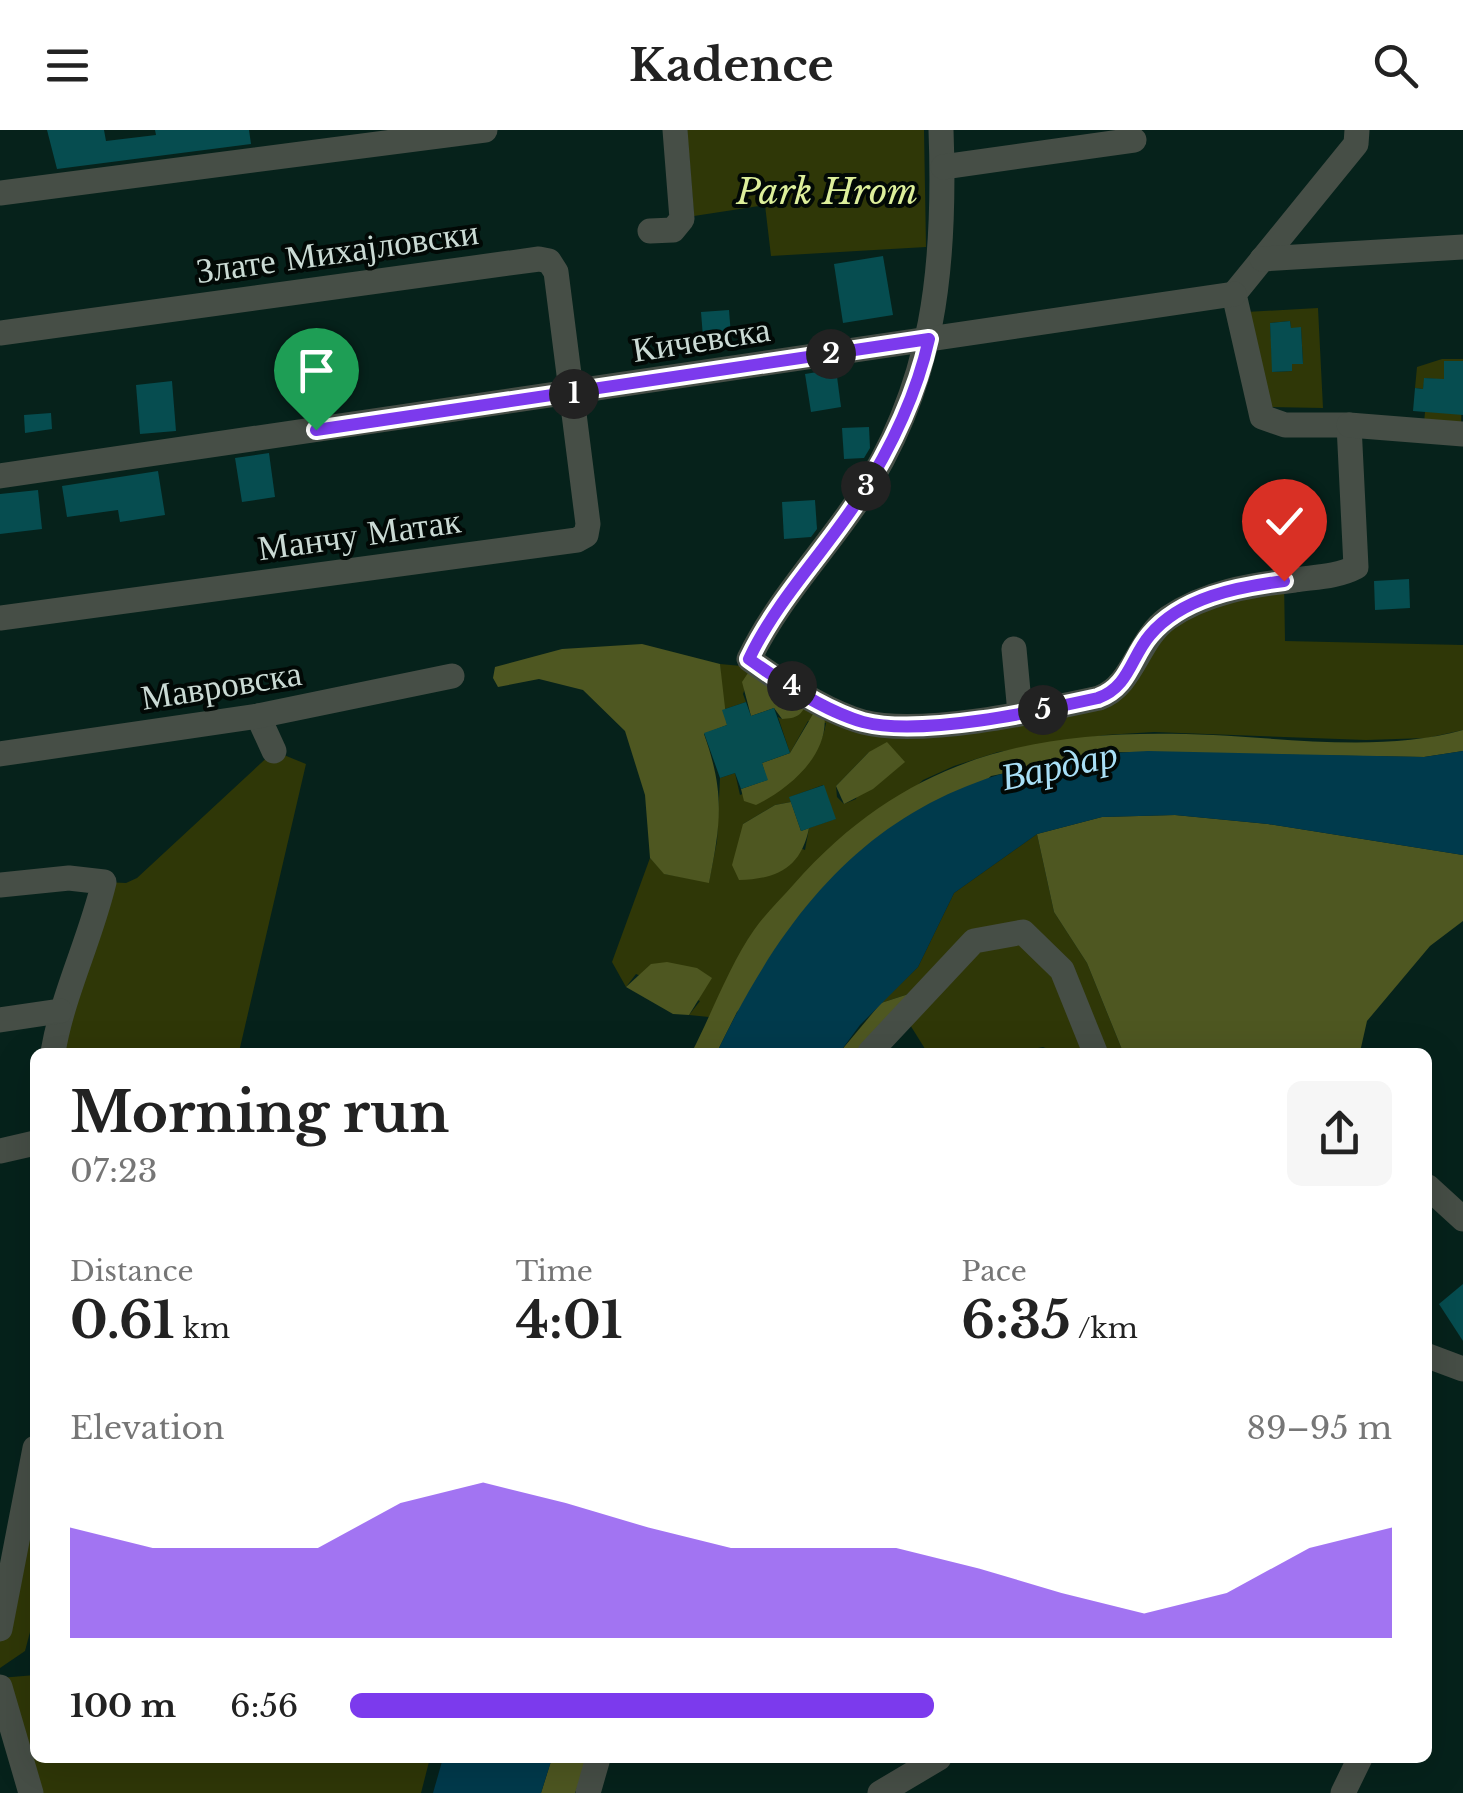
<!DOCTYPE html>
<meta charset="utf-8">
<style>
:root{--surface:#fff;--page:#f6f6f6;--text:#222;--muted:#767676;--accent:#7c3aed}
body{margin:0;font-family:"Libre Baskerville",serif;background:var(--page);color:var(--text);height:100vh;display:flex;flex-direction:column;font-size:38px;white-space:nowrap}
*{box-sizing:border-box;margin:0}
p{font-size:32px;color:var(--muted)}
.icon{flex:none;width:55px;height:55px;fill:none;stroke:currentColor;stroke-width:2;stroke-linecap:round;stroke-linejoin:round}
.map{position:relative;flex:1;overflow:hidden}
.side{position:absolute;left:30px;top:918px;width:1402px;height:715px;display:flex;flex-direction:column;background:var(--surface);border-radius:15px;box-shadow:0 10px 40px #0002}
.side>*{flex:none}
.pin{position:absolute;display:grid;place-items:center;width:85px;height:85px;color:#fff;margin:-102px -42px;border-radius:50% 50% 50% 0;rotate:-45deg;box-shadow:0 0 10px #0007}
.pin .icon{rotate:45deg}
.km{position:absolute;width:50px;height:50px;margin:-25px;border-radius:50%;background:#222;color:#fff;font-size:28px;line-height:50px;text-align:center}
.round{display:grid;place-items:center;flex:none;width:105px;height:105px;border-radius:15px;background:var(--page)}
.overview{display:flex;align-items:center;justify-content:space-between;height:170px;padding:0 40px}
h1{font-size:55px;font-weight:800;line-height:75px}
.metrics{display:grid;grid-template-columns:repeat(3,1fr);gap:15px;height:170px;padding:10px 40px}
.metrics div{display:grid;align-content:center}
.metrics b{font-size:50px;font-weight:800}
.metrics small{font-size:28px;font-weight:400}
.metrics p{font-size:28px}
.chart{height:280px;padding:20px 40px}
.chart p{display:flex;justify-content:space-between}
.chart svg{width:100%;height:180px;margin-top:10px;fill:var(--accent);opacity:.7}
ul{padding:0 40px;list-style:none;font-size:32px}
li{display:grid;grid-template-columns:160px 120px 1fr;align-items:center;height:75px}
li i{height:25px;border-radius:12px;background:var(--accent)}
header{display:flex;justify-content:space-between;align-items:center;height:130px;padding:0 40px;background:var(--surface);font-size:45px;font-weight:800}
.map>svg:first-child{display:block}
.green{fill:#2f3707;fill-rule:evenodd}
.forest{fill:#4e5721}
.water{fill:#003a4c}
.building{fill:#064d50}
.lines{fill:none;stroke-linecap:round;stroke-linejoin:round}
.minor{stroke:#464e46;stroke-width:25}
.route-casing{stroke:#fff;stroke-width:20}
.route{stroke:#7c3aed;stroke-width:12}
.labels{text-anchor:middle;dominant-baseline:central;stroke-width:8;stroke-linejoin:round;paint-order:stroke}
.park-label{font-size:35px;font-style:italic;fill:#ddef9b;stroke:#020906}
.street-label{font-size:35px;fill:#cadad4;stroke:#020906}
.water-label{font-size:38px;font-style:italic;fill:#a8dff6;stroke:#020906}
</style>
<header><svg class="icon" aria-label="menu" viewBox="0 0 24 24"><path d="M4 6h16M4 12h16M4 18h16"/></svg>Kadence<svg class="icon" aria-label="search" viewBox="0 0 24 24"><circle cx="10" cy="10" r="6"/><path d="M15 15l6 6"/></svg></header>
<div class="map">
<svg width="1463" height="1663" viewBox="0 0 1463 1663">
<rect width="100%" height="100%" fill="#06221b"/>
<g class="green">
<polygon points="687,0 924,0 926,117 771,126 765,75 694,86"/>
<path d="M1318,178l5,100 -53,-1 -24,-95zM1290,191l1,7h10l2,35 -11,1v7l-19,1 -3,-49z"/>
<polygon points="1442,229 1463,229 1461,298 1424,293 1425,282 1446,250 1425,248 1423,259 1415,258 1417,237"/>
<path d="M1284,451l1,60 178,4v85l-36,8 -61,2 -212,-8 -49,3 -107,17 -44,14 -31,14 -177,164 -37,73 -20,-2 11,-14 -64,-27 -10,13 -14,-25 38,-104 15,16 44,8 8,-41 3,-63 15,-5 5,22c38,-16 78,-25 86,-72l-18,-2 -18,32 -12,-36 4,2 25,-18 55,20 237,-23 60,-72zM869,622l-13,47 -12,5 -7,-7 -1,-11zM823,655l12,34 -26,9 -4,22 -62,-26 32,-19 16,-3 -1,-5z"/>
<polygon points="720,534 752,537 743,564 746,572 722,580"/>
<polygon points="274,621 306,634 239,922 53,922 104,752 126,753 137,748"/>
<polygon points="1037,704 1054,782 1087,833 1123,922 1055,922 1043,917 1018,922 927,922 907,890 927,858 881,873 918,837 954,763"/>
<polygon points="35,1318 35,1483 25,1521 0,1538 0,1499"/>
<polygon points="35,1545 35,1628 430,1628 421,1663 31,1663 0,1548"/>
</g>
<g class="forest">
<path d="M642,514l78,20 7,61 -23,9c21,59 17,88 5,149l-45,-9 -14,-16 -5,-63 -20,-64 -42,-41 -44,-11 -41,8 -5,-9 2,-11 67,-18z"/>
<path d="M752,537l55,34c-5,15 -10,17 -25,18l-8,-11 -23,8 -9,-34z"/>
<path d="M816,579l8,3c7,42 -35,77 -68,93l-12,-4 -3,-12 26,-9 -5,-17 28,-10z"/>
<path d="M1463,600v21l-39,6 -313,-5 -120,24 -254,236 -20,40h-25c19,-37 38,-88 62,-122 11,-16 27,-31 40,-46 117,-132 248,-157 419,-149 80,4 171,17 250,-5z"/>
<polygon points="887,612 905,632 873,659 844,674 836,656 869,622"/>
<path d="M791,672l10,29 8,-3c-8,40 -32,51 -70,52l-7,-15 11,-41 32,-19z"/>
<polygon points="1175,685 1268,694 1463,725 1463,791 1430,816 1367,891 1360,922 1123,922 1087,833 1054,782 1037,704 1102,687"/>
<polygon points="667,832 697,838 712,848 689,885 673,884 626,857 651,834"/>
<polygon points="927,858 880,922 840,922 881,873"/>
<polygon points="552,1628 602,1628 581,1648 575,1663 541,1663"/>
</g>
<g class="water">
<path d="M1148,621l276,6 39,-6v104l-195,-31 -93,-9 -73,2 -65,17 -83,59 -36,74 -58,58 -20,27h-123c94,-195 208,-292 431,-301z"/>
<polygon points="443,1628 552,1628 541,1663 433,1663"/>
</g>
<g class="building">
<polygon points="47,0 104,0 106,11 156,5 155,0 249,0 251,14 57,39"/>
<polygon points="883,126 893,185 843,193 834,134"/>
<polygon points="729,180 732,218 704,220 701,182"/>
<polygon points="1290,191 1291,198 1301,197 1303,234 1292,234 1292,241 1272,242 1270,193"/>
<polygon points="1444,231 1463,231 1463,285 1413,281 1415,258 1423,259 1424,248 1444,249"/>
<polygon points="836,239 841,277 811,282 805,244"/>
<polygon points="172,251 176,301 140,304 136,255"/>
<polygon points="51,283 52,299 25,303 24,285"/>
<polygon points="869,297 870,318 864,328 844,329 842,298"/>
<polygon points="269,323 275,367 242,372 235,328"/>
<polygon points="158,341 165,385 120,392 118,380 67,387 62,356"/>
<polygon points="38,360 42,399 0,404 0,364"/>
<polygon points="815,370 817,399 811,407 784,409 782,372"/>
<polygon points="1409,449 1410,478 1375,480 1374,451"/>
<polygon points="746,572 751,586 774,578 790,623 762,633 768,650 741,659 735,643 720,648 704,603 727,595 722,580"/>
<polygon points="824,655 836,689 801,701 789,667"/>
<polygon points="1463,1154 1463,1211 1439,1174"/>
</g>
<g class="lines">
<g class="minor">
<path d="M941,0c5,136 -6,256 -84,372 -36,53 -80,99 -108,157 32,23 75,52 114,63 58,15 176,-11 236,-24 35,-13 38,-58 69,-80 38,-26 83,-33 127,-38 20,-3 42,-3 61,-13l-7,-142h-64l-23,-8 -28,-123 122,-150 1,-14"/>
<polyline points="943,37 1134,10"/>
<polyline points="0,63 485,0"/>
<polyline points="650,101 673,100 682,89 675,0"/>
<polyline points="1262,129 1463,117"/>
<polyline points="0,203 539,129 549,131 556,142 588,394 586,405 577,410 0,488"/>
<polyline points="1349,295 1463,304"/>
<polyline points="0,346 1234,164"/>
<polyline points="1014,519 1020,583"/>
<polyline points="258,586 274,621"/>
<polyline points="0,624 258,586 452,546"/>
<path d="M0,755l69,-7 35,4c-14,59 -41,111 -51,170"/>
<polyline points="0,890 60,881"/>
<polyline points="870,922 974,811 1023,802 1062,840 1095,922"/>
<polyline points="0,1021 35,1013"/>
<polyline points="1428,1057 1463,1089"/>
<polyline points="1428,1226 1463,1239"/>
<polyline points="0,1499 35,1318"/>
<polyline points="0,1557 31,1663"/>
<polyline points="588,1663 598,1628"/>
<polyline points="880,1663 939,1628"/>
<polyline points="1343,1663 1360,1628"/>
</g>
</g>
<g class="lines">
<g class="route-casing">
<path id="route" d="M316,300l613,-91c-13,58 -39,111 -71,161 -36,55 -81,100 -109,159 32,23 75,52 114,63 58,15 176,-11 235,-24 31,-11 33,-41 52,-63 32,-38 88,-48 134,-54"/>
</g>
<use href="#route" class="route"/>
</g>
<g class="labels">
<g class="park-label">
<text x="827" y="61">Park Hrom</text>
</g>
<g class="street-label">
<text transform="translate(337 121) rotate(-8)">Злате Михајловски</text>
<text transform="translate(701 209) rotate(-9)">Кичевска</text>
<text transform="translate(359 404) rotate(-8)">Манчу Матак</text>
<text transform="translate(221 555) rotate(-9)">Мавровска</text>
</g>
<g class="water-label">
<text transform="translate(1059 635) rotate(-12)">Вардар</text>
</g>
</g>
</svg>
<div class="pin" style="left:316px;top:300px;background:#1e9e55"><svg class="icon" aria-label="arrive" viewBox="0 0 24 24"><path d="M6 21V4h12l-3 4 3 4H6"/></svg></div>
<div class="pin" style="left:1284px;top:451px;background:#d93025"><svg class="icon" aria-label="check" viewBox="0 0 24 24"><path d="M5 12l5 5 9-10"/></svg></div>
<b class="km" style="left:574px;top:264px">1</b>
<b class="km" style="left:831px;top:224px">2</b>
<b class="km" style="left:866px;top:356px">3</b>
<b class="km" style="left:792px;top:556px">4</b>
<b class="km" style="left:1043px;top:580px">5</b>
<section class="side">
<div class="overview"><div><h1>Morning run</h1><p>07:23</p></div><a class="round"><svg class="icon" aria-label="share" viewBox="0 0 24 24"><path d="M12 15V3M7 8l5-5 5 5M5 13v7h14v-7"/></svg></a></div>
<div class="metrics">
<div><p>Distance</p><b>0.61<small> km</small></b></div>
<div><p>Time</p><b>4:01</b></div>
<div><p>Pace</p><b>6:35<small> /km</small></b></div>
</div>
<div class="chart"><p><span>Elevation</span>89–95 m</p>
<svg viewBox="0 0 160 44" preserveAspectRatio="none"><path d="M0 44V17L10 22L20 22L30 22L40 11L50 6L60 11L70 17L80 22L90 22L100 22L110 27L120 33L130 38L140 33L150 22L160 17V44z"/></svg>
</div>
<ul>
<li><b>100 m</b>6:56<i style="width:56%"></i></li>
</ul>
</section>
</div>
